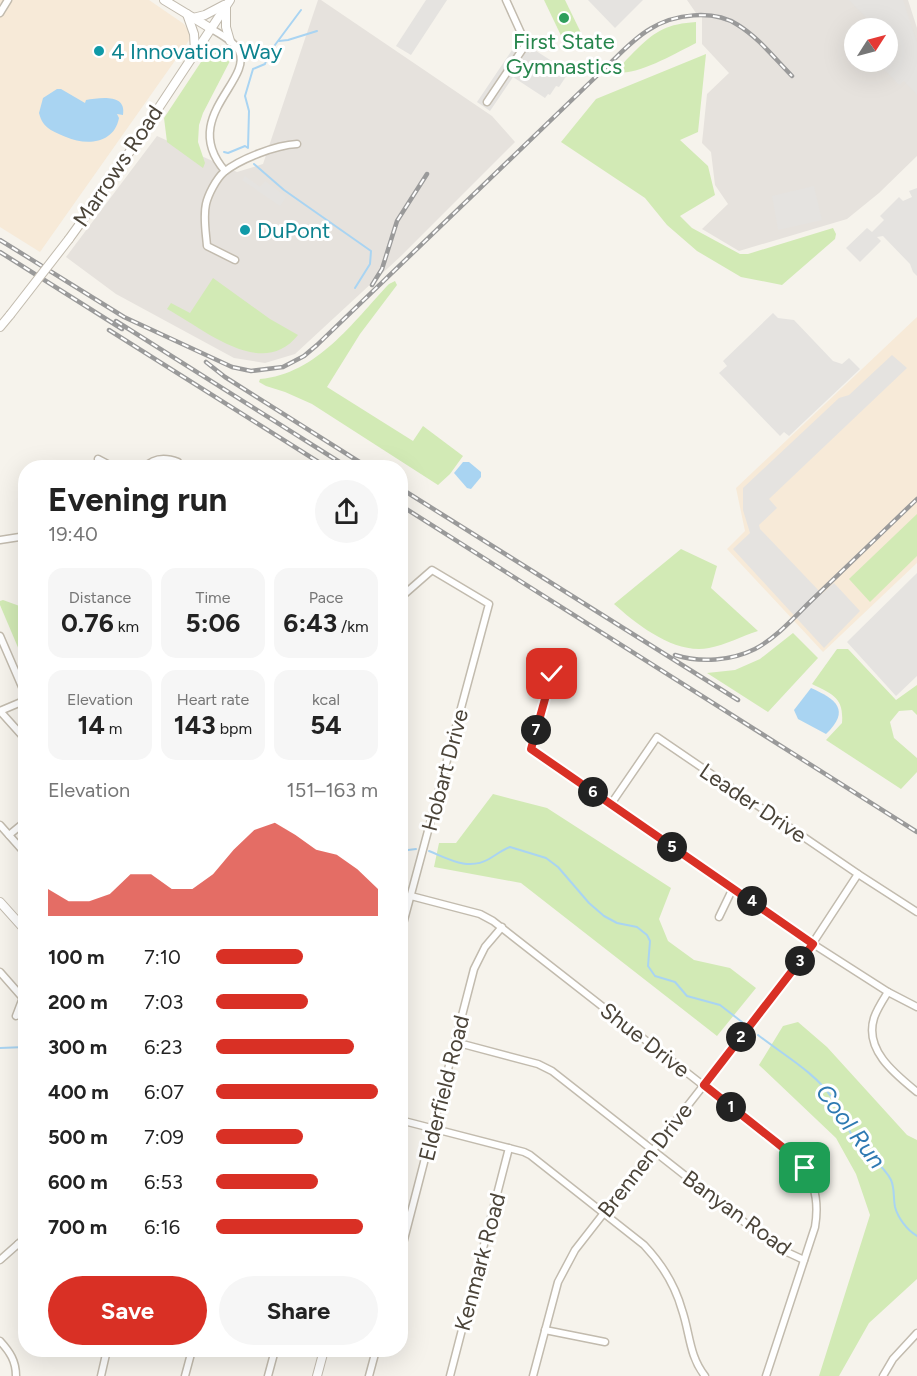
<!DOCTYPE html>
<meta charset="utf-8">
<style>
:root{--surface:#fff;--page:#f6f6f6;--text:#222;--muted:#767676;--accent:#d93025}
body{margin:0;font-family:Figtree,sans-serif;background:var(--page);color:var(--text);height:100vh;display:flex;flex-direction:column;font-size:22px;white-space:nowrap}
*{box-sizing:border-box;margin:0}
p{font-size:20px;color:var(--muted)}
.icon{flex:none;width:33px;height:33px;fill:none;stroke:currentColor;stroke-width:2;stroke-linecap:round;stroke-linejoin:round}
.map{position:relative;flex:1;overflow:hidden}
.side{position:absolute;left:18px;top:460px;width:390px;height:897px;display:flex;flex-direction:column;background:var(--surface);border-radius:24px;box-shadow:0 6px 24px #0002}
.side>*{flex:none}
.needle{width:39px;rotate:54deg}
.buttons{position:absolute;left:844px;top:18px;display:grid;gap:12px}
.buttons a{display:grid;place-items:center;width:54px;height:54px;border-radius:50%;background:var(--surface);box-shadow:0 6px 24px #0002;font-size:30px}
.pin{position:absolute;display:grid;place-items:center;width:51px;height:51px;color:#fff;margin:-26px;border-radius:12px;box-shadow:0 3px 9px #0006}
.km{position:absolute;width:30px;height:30px;margin:-15px;border-radius:50%;background:#222;color:#fff;font-size:16px;line-height:30px;text-align:center}
.round{display:grid;place-items:center;flex:none;width:63px;height:63px;border-radius:32px;background:var(--page)}
.headline{display:flex;align-items:center;justify-content:space-between;height:102px;padding:0 30px}
h1{font-size:33px;font-weight:700;line-height:45px}
.stats{display:grid;grid-template-columns:repeat(3,1fr);gap:9px;height:102px;padding:6px 30px}
.stats div{display:grid;align-content:center;border-radius:15px;background:var(--page);text-align:center}
.stats b{font-size:26px;font-weight:700}
.stats small{font-size:16px;font-weight:400}
.stats p{font-size:16px}
.chart{height:168px;padding:12px 30px}
.chart p{display:flex;justify-content:space-between}
.chart svg{width:100%;height:108px;margin-top:6px;fill:var(--accent);opacity:.7}
.cta{display:flex;gap:12px;margin-top:auto;padding:12px 30px}
.cta a{flex:1;height:69px;border-radius:36px;background:var(--accent);color:#fff;font-size:24px;font-weight:700;line-height:69px;text-align:center}
.cta a+a{background:var(--page);color:var(--text)}
ul{padding:0 30px;list-style:none;font-size:20px}
li{display:grid;grid-template-columns:96px 72px 1fr;align-items:center;height:45px}
li i{height:15px;border-radius:8px;background:var(--accent)}
.map>svg:first-child{display:block}
.commercial{fill:#f7ead8}
.industrial{fill:#e6e2dd;fill-rule:evenodd}
.green{fill:#d2eab5}
.parking{fill:#e5e3e0}
.water{fill:#a9d4f2}
.lines{fill:none;stroke-linecap:round;stroke-linejoin:round}
.stream{stroke:#a9d4f2;stroke-width:2}
.minor-casing{stroke:#c2bbae;stroke-width:9}
.tertiary-casing{stroke:#c2bbae;stroke-width:10}
.minor{stroke:#fff;stroke-width:6}
.tertiary{stroke:#fff;stroke-width:8}
.rail-casing{stroke:#9a9a9a;stroke-width:4.5}
.rail{stroke:#fff;stroke-width:2;stroke-dasharray:7;stroke-linecap:butt}
.tertiary-bridge-casing{stroke:#c2bbae;stroke-width:10;stroke-linecap:butt}
.tertiary-bridge{stroke:#fff;stroke-width:8}
.route-casing{stroke:#fff;stroke-width:12}
.route{stroke:#d93025;stroke-width:8}
.leisure-dot{fill:#2e9e5b;stroke:#fff;stroke-width:2}
.culture-dot{fill:#0f9aa8;stroke:#fff;stroke-width:2}
.labels{text-anchor:middle;dominant-baseline:central;stroke-width:6;stroke-linejoin:round;paint-order:stroke}
.leisure-label{font-size:22px;fill:#27864d;stroke:#fff}
.culture-label{font-size:22px;fill:#0d838f;stroke:#fff;text-anchor:start}
.street-label{font-size:22px;fill:#4b4439;stroke:#fff}
.water-label{font-size:24px;font-style:italic;fill:#2e7ab2;stroke:#fff}
</style>
<div class="map">
<svg width="917" height="1376" viewBox="0 0 917 1376">
<rect width="100%" height="100%" fill="#f6f3ec"/>
<g class="commercial">
<polygon points="0,0 149,0 184,24 189,32 189,40 186,45 40,252 0,227"/>
<polygon points="917,317 917,563 823,652 727,549 745,531 736,488"/>
</g>
<g class="industrial">
<polygon points="318,0 321,0 492,116 515,142 401,256 295,354 265,363 234,358 116,294 66,257 157,136 237,172 263,164"/>
<path d="M687,0h221l9,28v128l-38,37 -32,26 -108,32 -37,-22 26,-25 -13,-19 -4,-33 -9,-9 5,-49 22,-21 -27,-29v-31h-6zM855,28h33v34h-33z"/>
</g>
<g class="green">
<polygon points="544,0 565,0 583,37 566,46"/>
<path d="M696,22v21c-18,9 -59,33 -78,29 4,-9 11,-15 18,-22 20,-20 32,-26 60,-28z"/>
<path d="M216,46c9,0 12,3 16,11l-29,56 -4,12 -1,17 7,21 -2,5 -36,-26 -3,-24 41,-62z"/>
<polygon points="706,54 698,132 680,140 708,166 715,195 680,216 692,228 740,254 748,254 833,228 836,234 835,239 782,285 741,277 697,251 667,225 645,198 561,142 596,99"/>
<path d="M213,278l57,41 28,16c-36,46 -95,-7 -131,-26l4,-6 19,10z"/>
<path d="M395,281l2,4 -37,49 -33,53 86,54 10,-15 40,30 -13,18 -12,11 -126,-81 -27,-12 -19,-6 -7,-4 1,-3c57,-5 93,-57 129,-95z"/>
<polygon points="917,514 917,556 870,602 849,579"/>
<path d="M681,549l36,17 -6,22 47,43c-16,5 -32,14 -49,17 -33,7 -72,-23 -95,-44z"/>
<polygon points="3,600 25,608 25,664 0,605 0,601"/>
<polygon points="793,633 818,658 768,712 707,673 735,670 760,659"/>
<path d="M837,649h11l48,51 21,-15v30l-5,-5 -13,1 -9,11 4,16 23,20v14l-16,17 -75,-49 16,-17c2,-26 -10,-29 -30,-39z"/>
<polygon points="493,794 547,808 671,888 659,919 668,941 694,960 730,968 756,988 717,1036 521,883 434,867 439,843 456,843"/>
<polygon points="798,1022 827,1047 907,1135 917,1140 917,1279 869,1323 839,1376 819,1376 870,1215 856,1174 836,1138 759,1065 783,1026"/>
</g>
<g class="parking">
<polygon points="426,0 447,0 411,55 396,46"/>
<polygon points="588,0 643,0 615,28"/>
<polygon points="849,0 903,0 917,43 917,95 904,81 899,85 877,62 888,62 888,28 876,28"/>
<polygon points="518,41 530,49 528,51 530,53 533,49 569,72 559,87 556,86 550,95 548,94 545,98 513,77 490,111 477,102"/>
<polygon points="245,176 260,187 265,181 286,197 280,206 242,180"/>
<polygon points="814,186 822,220 778,230 772,196"/>
<polygon points="917,188 917,276 913,272 910,264 883,236 877,237 881,241 860,262 846,248 867,228 872,232 884,220 880,216 899,197 903,201 912,197 909,191"/>
<polygon points="773,313 778,318 794,320 833,361 842,364 849,358 860,369 789,436 784,432 780,436 719,373 727,366 723,361"/>
<polygon points="892,355 907,368 769,499 777,508 759,525 760,529 822,594 834,583 860,611 824,648 733,549 750,533 743,510 743,488 839,398 849,395"/>
<polygon points="917,573 917,676 896,696 847,642"/>
</g>
<g class="water">
<path d="M57,89h4l24,14 1,-3c13,-2 41,-7 37,15l-6,-1 2,4c-5,26 -33,28 -53,19 -13,-6 -23,-8 -27,-24l4,-15z"/>
<polygon points="463,462 469,462 481,472 481,477 471,489 467,488 454,473"/>
<path d="M811,688c25,11 40,22 15,46l-28,-15 -4,-9z"/>
</g>
<g class="lines">
<g class="stream">
<polyline points="279,41 288,40 317,31"/>
<polyline points="224,152 228,153 245,146 248,148 249,111 245,96 253,69 265,64 269,53 301,10"/>
<polyline points="254,164 284,190 371,251 370,264 355,288"/>
<polyline points="400,851 416,849"/>
<path d="M429,851c20,8 39,20 60,8 7,-4 13,-9 21,-12l36,11 12,9 31,36 15,13 13,7 20,4 10,8 3,6 -2,25 7,10 20,6 12,14 33,9 22,17"/>
<path d="M758,1035c24,19 58,38 74,63 10,14 14,32 25,44 10,13 27,23 34,38 4,9 2,17 4,27 3,11 12,23 22,29"/>
<polyline points="0,1048 26,1047"/>
</g>
<g class="minor-casing">
<g id="minor">
<polyline points="0,13 8,0"/>
<path d="M210,28c10,6 24,13 29,23 14,30 -60,67 -14,120"/>
<polyline points="487,102 526,44 506,0"/>
<path d="M235,260l-28,-14c-1,-13 -4,-29 -1,-42 2,-9 10,-25 18,-32 16,-13 52,-27 73,-28"/>
<polyline points="98,459 115,468"/>
<path d="M144,468c10,-11 21,-11 34,-6"/>
<polyline points="0,540 26,536"/>
<polyline points="400,598 432,570 489,604 400,935"/>
<polyline points="0,636 26,696"/>
<polyline points="552,674 531,749 813,944 888,992 917,1007"/>
<polyline points="0,711 26,740"/>
<polyline points="0,711 26,700"/>
<polyline points="611,804 657,737 858,874 917,912"/>
<polyline points="0,825 24,852"/>
<polyline points="9,835 26,821"/>
<path d="M411,896l69,18 13,7 298,233c22,20 29,43 24,73l-49,149"/>
<polyline points="719,917 733,888"/>
<polyline points="0,972 22,997"/>
<path d="M888,992c-5,8 -11,17 -14,26 -10,32 21,56 43,74"/>
<polyline points="16,1016 24,995"/>
<polyline points="455,1042 538,1064 552,1071 776,1247 804,1260"/>
<path d="M400,1120l124,32 6,3 114,90c18,19 31,40 38,65 8,23 7,46 23,66"/>
<polyline points="18,1244 26,1253"/>
<polyline points="400,1255 474,969 485,947 502,927"/>
<polyline points="0,1260 26,1237"/>
<polyline points="545,1330 605,1342"/>
<path d="M0,1341c10,11 16,20 16,35"/>
<polyline points="101,1376 107,1350"/>
<polyline points="185,1376 192,1350"/>
<polyline points="268,1376 275,1350"/>
<polyline points="369,1376 376,1350"/>
<polyline points="450,1376 509,1148"/>
<polyline points="533,1376 558,1282 575,1250 803,958 858,874"/>
<polyline points="883,1376 893,1359 917,1333"/>
</g>
</g>
<g class="tertiary-casing">
<g id="tertiary">
<polyline points="164,0 210,28"/>
<polyline points="226,7 226,27 230,41"/>
<polyline points="187,14 194,34 195,51"/>
<polyline points="193,18 205,15 224,5"/>
<polyline points="69,239 105,189 230,0"/>
<polyline points="0,327 10,315"/>
<polyline points="0,902 26,931"/>
<polyline points="317,1376 324,1350"/>
</g>
</g>
<use href="#minor" class="minor"/>
<use href="#tertiary" class="tertiary"/>
<g class="rail-casing">
<g id="rail">
<path d="M0,240l124,77 108,50 19,4 32,-4 21,-11 13,-11 288,-277c14,-13 28,-29 45,-39 24,-15 63,-20 88,-4 21,13 37,34 54,51"/>
<polyline points="0,252 122,329"/>
<polyline points="372,285 382,269 397,221 427,174"/>
<polyline points="116,321 349,468"/>
<polyline points="109,330 328,468"/>
<polyline points="206,362 225,377 369,468"/>
<polyline points="400,488 738,700"/>
<polyline points="400,505 917,832"/>
<path d="M675,655c25,8 56,6 80,-6 23,-12 41,-34 59,-51 34,-33 69,-66 103,-99"/>
</g>
</g>
<use href="#rail" class="rail"/>
<g class="tertiary-bridge-casing">
<polyline id="tertiary-bridge" points="10,315 69,239"/>
</g>
<use href="#tertiary-bridge" class="tertiary-bridge"/>
</g>
<g class="lines">
<g class="route-casing">
<polyline id="route" points="552,674 531,749 813,944 704,1085 791,1154 805,1168"/>
</g>
<use href="#route" class="route"/>
</g>
<circle class="leisure-dot" cx="564" cy="18" r="6"/>
<g class="culture-dot">
<circle cx="99" cy="51" r="6"/>
<circle cx="245" cy="230" r="6"/>
</g>
<g class="labels">
<g class="leisure-label">
<text x="564" y="41">First State<tspan x="564" dy="25">Gymnastics</tspan></text>
</g>
<g class="culture-label">
<text x="111" y="51">4 Innovation Way</text>
<text x="257" y="230">DuPont</text>
</g>
<g class="street-label">
<text transform="translate(118 166) rotate(-56)">Marrows Road</text>
<text transform="translate(445 770) rotate(-75)">Hobart Drive</text>
<text transform="translate(753 803) rotate(34)">Leader Drive</text>
<text transform="translate(645 1040) rotate(38)">Shue Drive</text>
<text transform="translate(444 1088) rotate(-76)">Elderfield Road</text>
<text transform="translate(645 1160) rotate(-52)">Brennen Drive</text>
<text transform="translate(737 1213) rotate(36)">Banyan Road</text>
<text transform="translate(480 1262) rotate(-75)">Kenmark Road</text>
</g>
<g class="water-label">
<text transform="translate(851 1126) rotate(53)">Cool Run</text>
</g>
</g>
</svg>
<div class="buttons">
<a><svg class="needle" viewBox="-14 -14 28 28"><path d="M0-13l5 13h-10z" fill="#e53935"/><path d="M0 13l5-13h-10z" fill="#767676"/></svg></a>
</div>
<div class="pin" style="left:805px;top:1168px;background:#1e9e55"><svg class="icon" aria-label="arrive" viewBox="0 0 24 24"><path d="M6 21V4h12l-3 4 3 4H6"/></svg></div>
<div class="pin" style="left:552px;top:674px;background:#d93025"><svg class="icon" aria-label="check" viewBox="0 0 24 24"><path d="M5 12l5 5 9-10"/></svg></div>
<b class="km" style="left:731px;top:1107px">1</b>
<b class="km" style="left:741px;top:1037px">2</b>
<b class="km" style="left:800px;top:961px">3</b>
<b class="km" style="left:752px;top:901px">4</b>
<b class="km" style="left:672px;top:847px">5</b>
<b class="km" style="left:593px;top:792px">6</b>
<b class="km" style="left:536px;top:730px">7</b>
<section class="side">
<div class="headline"><div><h1>Evening run</h1><p>19:40</p></div><a class="round"><svg class="icon" aria-label="share" viewBox="0 0 24 24"><path d="M12 15V3M7 8l5-5 5 5M5 13v7h14v-7"/></svg></a></div>
<div class="stats">
<div><p>Distance</p><b>0.76<small> km</small></b></div>
<div><p>Time</p><b>5:06</b></div>
<div><p>Pace</p><b>6:43<small> /km</small></b></div>
</div>
<div class="stats">
<div><p>Elevation</p><b>14<small> m</small></b></div>
<div><p>Heart rate</p><b>143<small> bpm</small></b></div>
<div><p>kcal</p><b>54</b></div>
</div>
<div class="chart"><p><span>Elevation</span>151–163 m</p>
<svg viewBox="0 0 160 44" preserveAspectRatio="none"><path d="M0 44V33L10 38L20 38L30 35L40 27L50 27L60 33L70 33L80 27L90 17L100 9L110 6L120 11L130 17L140 19L150 25L160 33V44z"/></svg>
</div>
<ul>
<li><b>100 m</b>7:10<i style="width:54%"></i></li>
<li><b>200 m</b>7:03<i style="width:57%"></i></li>
<li><b>300 m</b>6:23<i style="width:85%"></i></li>
<li><b>400 m</b>6:07<i style="width:100%"></i></li>
<li><b>500 m</b>7:09<i style="width:54%"></i></li>
<li><b>600 m</b>6:53<i style="width:63%"></i></li>
<li><b>700 m</b>6:16<i style="width:91%"></i></li>
</ul>
<div class="cta"><a>Save</a><a>Share</a></div>
</section>
</div>
